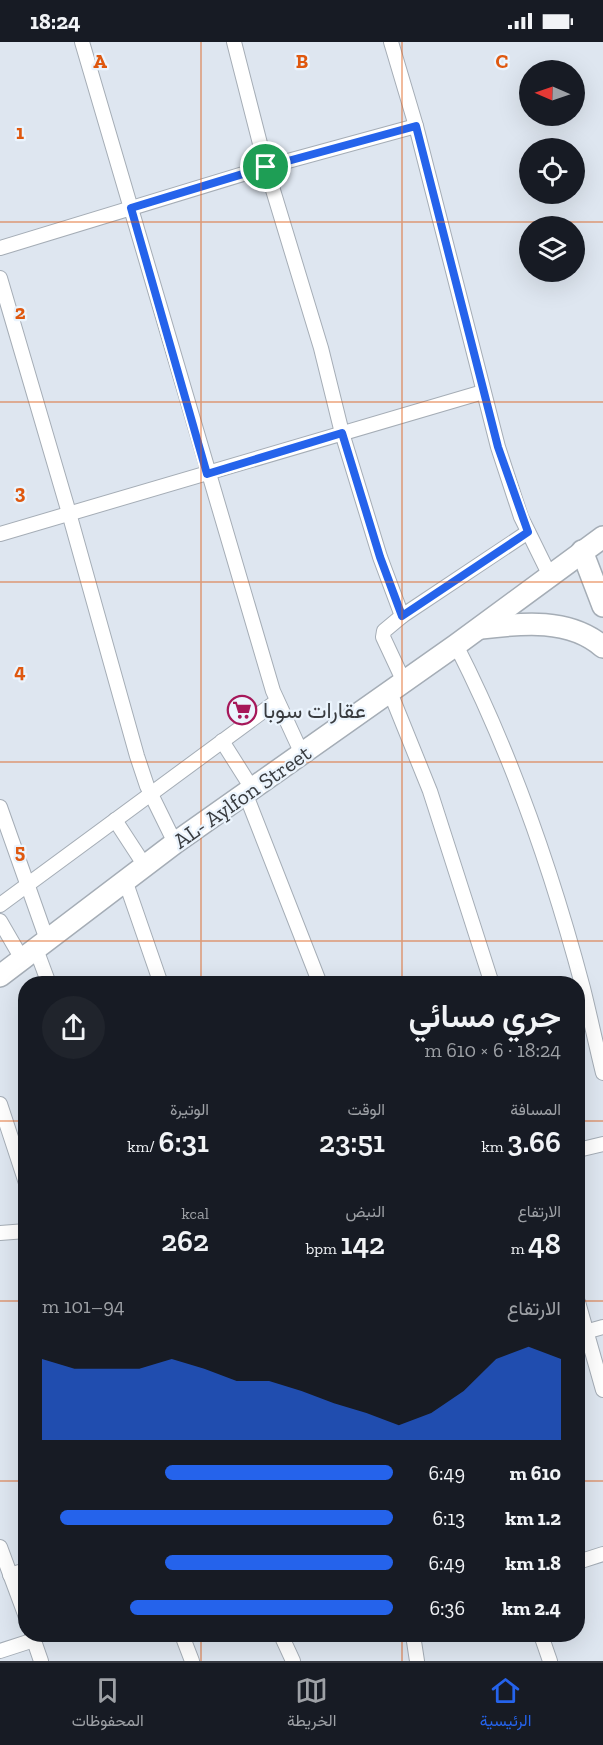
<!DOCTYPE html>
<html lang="ar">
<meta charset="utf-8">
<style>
:root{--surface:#171b24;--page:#20242c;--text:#f1f3f6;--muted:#9ea1a6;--line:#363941;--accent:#2563eb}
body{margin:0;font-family:"Zilla Slab",Vazirmatn,serif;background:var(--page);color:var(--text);direction:rtl;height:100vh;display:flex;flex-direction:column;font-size:22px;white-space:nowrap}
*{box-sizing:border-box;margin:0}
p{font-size:20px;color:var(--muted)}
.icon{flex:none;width:33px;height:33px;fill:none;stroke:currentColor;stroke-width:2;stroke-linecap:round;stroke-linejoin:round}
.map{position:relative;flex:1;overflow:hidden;direction:ltr}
.details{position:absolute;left:18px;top:934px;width:567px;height:666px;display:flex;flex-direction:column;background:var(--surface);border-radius:24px;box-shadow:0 6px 24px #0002;direction:rtl}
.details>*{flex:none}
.needle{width:39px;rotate:272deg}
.controls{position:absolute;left:519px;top:18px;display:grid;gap:12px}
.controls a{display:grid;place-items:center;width:66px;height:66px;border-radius:50%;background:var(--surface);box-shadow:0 6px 24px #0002;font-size:30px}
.pin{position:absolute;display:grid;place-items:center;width:51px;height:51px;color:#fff;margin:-26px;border:3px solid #fff;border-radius:50%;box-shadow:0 2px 6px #0007}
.round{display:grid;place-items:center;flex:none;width:63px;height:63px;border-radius:32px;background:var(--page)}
.overview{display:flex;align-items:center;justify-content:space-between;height:102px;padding:0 24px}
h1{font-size:33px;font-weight:600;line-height:45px}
.figures{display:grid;grid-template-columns:repeat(3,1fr);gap:9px;height:102px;padding:6px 24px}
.figures div{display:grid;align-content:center}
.figures b{font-size:30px;font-weight:600}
.figures small{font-size:16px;font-weight:400}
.figures p{font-size:16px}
.chart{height:168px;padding:12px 24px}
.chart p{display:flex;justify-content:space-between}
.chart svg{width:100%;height:108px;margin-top:6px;fill:var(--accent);opacity:.7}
ul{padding:0 24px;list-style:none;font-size:20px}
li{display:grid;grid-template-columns:96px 72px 1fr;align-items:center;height:45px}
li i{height:15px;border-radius:8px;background:var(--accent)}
.status{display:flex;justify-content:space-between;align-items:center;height:42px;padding:0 30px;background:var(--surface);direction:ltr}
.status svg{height:16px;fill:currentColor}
.menu{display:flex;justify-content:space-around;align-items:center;height:84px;border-top:2px solid var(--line);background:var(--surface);font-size:16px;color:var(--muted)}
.menu a{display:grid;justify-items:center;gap:3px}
.menu .selected{color:var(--accent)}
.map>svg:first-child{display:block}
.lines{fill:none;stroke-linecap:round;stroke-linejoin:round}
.minor-casing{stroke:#a5adb6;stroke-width:16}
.trunk-casing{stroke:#a5adb6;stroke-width:24}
.minor{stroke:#fff;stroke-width:14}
.trunk{stroke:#fff;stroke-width:21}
.route-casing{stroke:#fff;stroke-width:12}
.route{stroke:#2563eb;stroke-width:8}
.grid{fill:none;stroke:#df580f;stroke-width:1.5;stroke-opacity:0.55}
.labels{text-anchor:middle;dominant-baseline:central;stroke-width:4.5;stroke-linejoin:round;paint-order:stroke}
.poi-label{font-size:22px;fill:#393c40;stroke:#ebf4fd;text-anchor:start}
.street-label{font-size:22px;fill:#393c40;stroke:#ebf4fd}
.grid-label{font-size:20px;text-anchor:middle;font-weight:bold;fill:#df580f;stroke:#ebf4fd;stroke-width:4.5;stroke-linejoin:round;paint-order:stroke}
</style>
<div class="status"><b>18:24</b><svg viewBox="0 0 49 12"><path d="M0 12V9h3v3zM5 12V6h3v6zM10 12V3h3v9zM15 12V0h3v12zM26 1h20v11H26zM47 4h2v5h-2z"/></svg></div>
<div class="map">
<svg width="603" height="1619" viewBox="0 0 603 1619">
<rect width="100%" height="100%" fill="#dee6f0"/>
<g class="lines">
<g class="minor-casing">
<g id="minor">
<polyline points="82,0 273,649 302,712"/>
<polyline points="234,0 266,125 321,306 342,391 380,515 402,574 384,589 383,595 404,640"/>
<polyline points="391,0 416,84 498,405 521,475 550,534"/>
<polyline points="0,206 266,125 416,84"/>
<polyline points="0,236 69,471 137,714 147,744 175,801"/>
<polyline points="0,492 483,350"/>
<polyline points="402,574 528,490"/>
<path d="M456,603c55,108 96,226 127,343 7,28 13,57 20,85"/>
<polyline points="390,650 430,749 492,942"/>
<polyline points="222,699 253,748"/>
<polyline points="246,753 320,942"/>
<polyline points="0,765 47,898"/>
<polyline points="115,778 145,824"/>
<polyline points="125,838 161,942"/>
<polyline points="0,863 277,659"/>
<polyline points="0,879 22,917"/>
<polyline points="36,907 49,942"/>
<polyline points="0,1062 26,1141"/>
<polyline points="578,1108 603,1102"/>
<polyline points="0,1191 26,1189"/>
<polyline points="578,1260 603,1348"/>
<polyline points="578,1292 603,1285"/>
<polyline points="0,1505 26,1575"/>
<polyline points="578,1520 603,1512"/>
<polyline points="10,1533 26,1528"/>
<polyline points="32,1593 41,1619"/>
<polyline points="182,1593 192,1619"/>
<polyline points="281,1593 293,1619"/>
<polyline points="413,1593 417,1619"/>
<polyline points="541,1593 550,1619"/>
<polyline points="0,1609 34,1598"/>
</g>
</g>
<g class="trunk-casing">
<g id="trunk">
<polyline points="582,509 603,564"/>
<path d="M481,586c41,-5 89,-10 122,19"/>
<polyline points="0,934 175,801 456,603 603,495"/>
</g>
</g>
<use href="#minor" class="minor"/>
<use href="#trunk" class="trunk"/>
</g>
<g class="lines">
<g class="route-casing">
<polygon id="route" points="416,84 498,405 528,490 402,574 380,515 342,391 207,432 131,166 266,125"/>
</g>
<use href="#route" class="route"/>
</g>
<path class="grid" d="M201,0v942M402,0v942M0,180h603M0,360h603M0,540h603M0,720h603M0,899h603M0,1079h26M578,1079h25M0,1259h26M578,1259h25M0,1439h26M578,1439h25M201,1593v26M402,1593v26"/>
<defs>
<g id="supermarket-ring" transform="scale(1.5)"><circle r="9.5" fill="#ebf4fd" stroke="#a6185a" stroke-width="1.5"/><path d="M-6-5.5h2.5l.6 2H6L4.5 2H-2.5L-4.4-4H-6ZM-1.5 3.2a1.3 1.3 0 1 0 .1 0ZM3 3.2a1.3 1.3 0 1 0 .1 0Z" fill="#a6185a"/></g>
</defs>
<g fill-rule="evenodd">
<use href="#supermarket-ring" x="242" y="668"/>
</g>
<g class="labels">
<g class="poi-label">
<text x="263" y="668">عقارات سوبا</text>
</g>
<g class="street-label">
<text transform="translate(242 755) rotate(-35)">AL- Aylfon Street</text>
</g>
</g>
<g class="grid-label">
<text x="100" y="26">A</text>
<text x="302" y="26">B</text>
<text x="502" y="26">C</text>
<text x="20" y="97">1</text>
<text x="20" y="277">2</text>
<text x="20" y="457">3</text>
<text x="20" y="636">4</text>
<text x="20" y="816">5</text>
</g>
</svg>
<div class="controls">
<a><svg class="needle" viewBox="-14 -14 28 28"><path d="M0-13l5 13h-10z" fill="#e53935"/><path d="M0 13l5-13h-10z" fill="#9ea1a6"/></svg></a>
<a><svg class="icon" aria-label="locate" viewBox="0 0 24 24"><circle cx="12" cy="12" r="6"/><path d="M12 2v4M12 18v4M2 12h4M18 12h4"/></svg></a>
<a><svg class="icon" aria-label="layers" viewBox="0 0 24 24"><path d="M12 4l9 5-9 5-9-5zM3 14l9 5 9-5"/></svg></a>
</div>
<div class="pin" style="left:266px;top:125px;background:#1e9e55"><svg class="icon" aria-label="arrive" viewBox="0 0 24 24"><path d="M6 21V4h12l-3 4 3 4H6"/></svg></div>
<section class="details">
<div class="overview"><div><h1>جري مسائي</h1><p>18:24 · 6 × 610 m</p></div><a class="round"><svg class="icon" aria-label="share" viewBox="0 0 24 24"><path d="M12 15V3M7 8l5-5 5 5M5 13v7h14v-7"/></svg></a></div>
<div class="figures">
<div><p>المسافة</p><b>3.66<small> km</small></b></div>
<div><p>الوقت</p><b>23:51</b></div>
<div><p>الوتيرة</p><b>6:31<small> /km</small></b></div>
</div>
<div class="figures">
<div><p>الارتفاع</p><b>48<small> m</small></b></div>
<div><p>النبض</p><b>142<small> bpm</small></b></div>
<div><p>kcal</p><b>262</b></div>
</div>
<div class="chart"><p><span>الارتفاع</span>94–101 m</p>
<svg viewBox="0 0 160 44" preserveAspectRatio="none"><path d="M0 44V11L10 15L20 15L30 15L40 11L50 15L60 20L70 20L80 24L90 29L100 33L110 38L120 33L130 24L140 11L150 6L160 11V44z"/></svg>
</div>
<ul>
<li><b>610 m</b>6:49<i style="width:65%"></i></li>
<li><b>1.2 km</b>6:13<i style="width:95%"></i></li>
<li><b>1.8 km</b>6:49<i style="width:65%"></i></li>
<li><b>2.4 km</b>6:36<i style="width:75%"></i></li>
</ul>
</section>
</div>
<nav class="menu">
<a class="selected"><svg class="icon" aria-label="home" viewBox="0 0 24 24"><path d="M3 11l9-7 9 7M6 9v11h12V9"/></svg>الرئيسية</a>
<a><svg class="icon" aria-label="map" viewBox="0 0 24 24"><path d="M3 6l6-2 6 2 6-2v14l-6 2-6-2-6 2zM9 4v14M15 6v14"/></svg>الخريطة</a>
<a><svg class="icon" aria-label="saved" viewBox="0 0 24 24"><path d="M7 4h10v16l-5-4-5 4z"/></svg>المحفوظات</a>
</nav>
